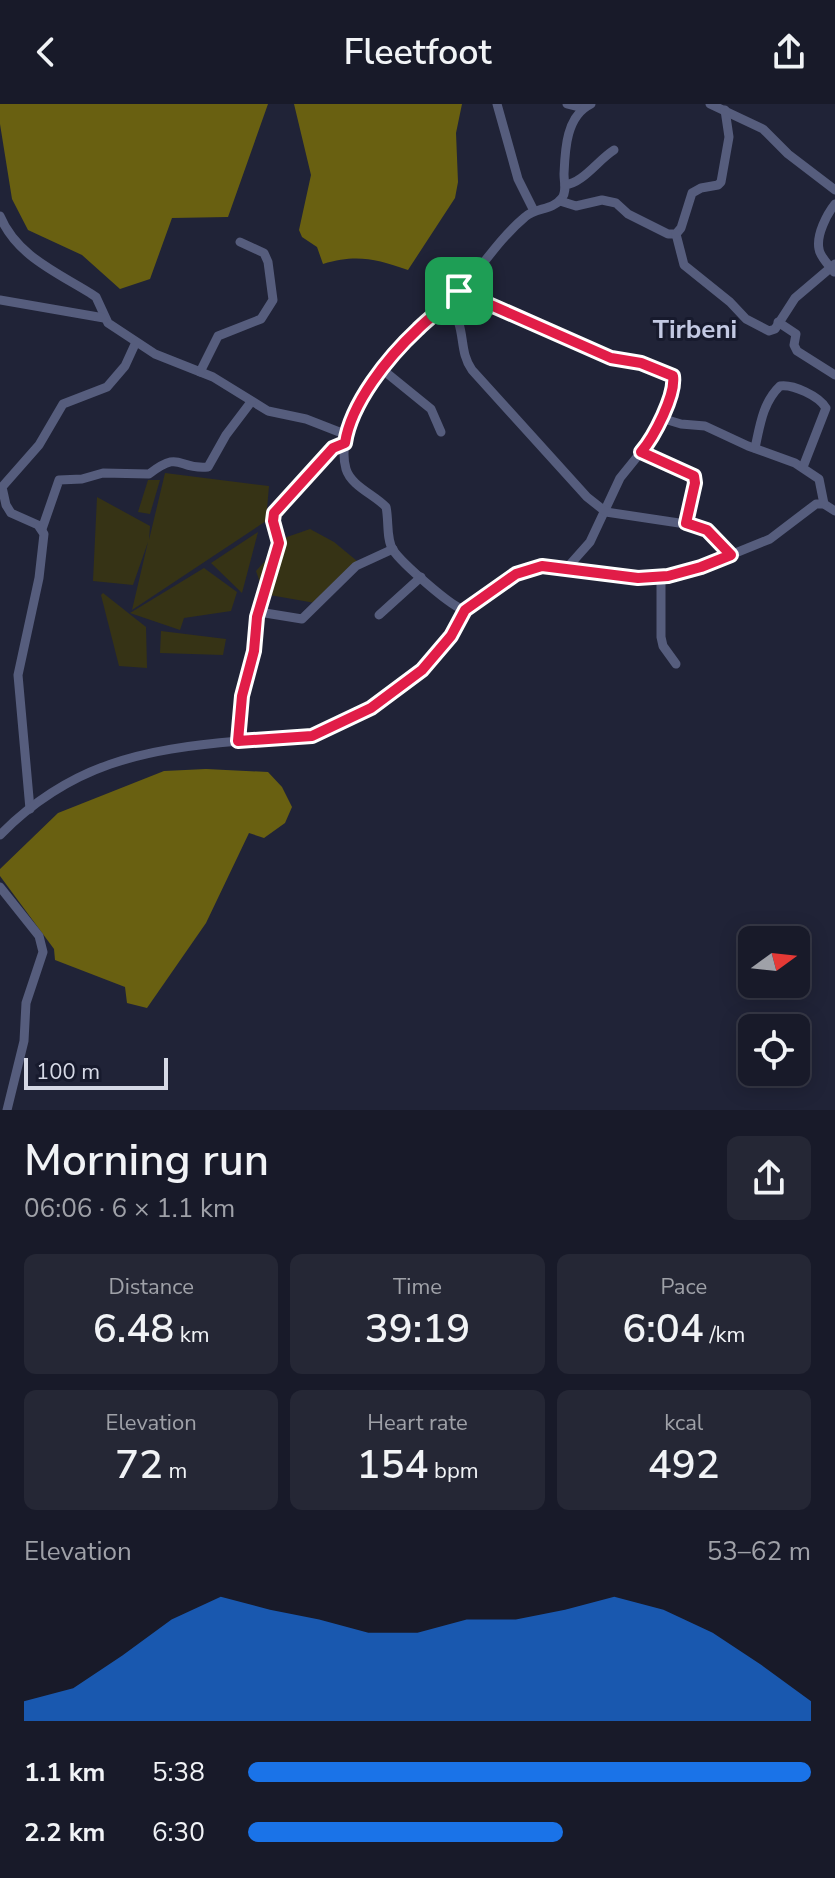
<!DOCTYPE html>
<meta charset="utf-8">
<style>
:root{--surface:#181a29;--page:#252735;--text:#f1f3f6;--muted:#9fa1a8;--line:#363846;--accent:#1a73e8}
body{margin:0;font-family:"Nunito Sans",sans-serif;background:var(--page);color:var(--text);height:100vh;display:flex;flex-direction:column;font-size:30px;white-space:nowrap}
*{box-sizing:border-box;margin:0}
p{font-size:26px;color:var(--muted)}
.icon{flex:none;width:44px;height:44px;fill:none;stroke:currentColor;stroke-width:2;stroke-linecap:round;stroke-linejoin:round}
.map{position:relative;height:1006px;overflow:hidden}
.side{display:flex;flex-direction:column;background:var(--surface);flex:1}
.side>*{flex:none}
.needle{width:52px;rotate:75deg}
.fabs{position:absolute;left:738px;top:822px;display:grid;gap:16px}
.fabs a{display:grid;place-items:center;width:72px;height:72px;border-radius:12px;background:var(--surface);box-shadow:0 4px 20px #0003,0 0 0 2px var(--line);font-size:40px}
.scale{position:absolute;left:24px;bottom:20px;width:144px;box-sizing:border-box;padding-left:8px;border:4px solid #d6d9e6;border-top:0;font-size:22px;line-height:28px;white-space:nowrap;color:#d6d9e6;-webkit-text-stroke:6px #171a2d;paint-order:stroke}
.pin{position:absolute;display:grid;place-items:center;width:68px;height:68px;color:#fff;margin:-34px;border-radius:16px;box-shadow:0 4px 12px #0006}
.round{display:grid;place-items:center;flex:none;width:84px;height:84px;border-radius:12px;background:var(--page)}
.overview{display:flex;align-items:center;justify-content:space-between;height:136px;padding:0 24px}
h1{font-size:44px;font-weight:600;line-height:60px}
.stats{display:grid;grid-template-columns:repeat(3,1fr);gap:12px;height:136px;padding:8px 24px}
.stats div{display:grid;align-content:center;border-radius:12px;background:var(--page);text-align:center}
.stats b{font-size:40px;font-weight:600}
.stats small{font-size:22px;font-weight:400}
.stats p{font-size:22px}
.chart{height:224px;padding:16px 24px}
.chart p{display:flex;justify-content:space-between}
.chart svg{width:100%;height:144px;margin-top:8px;fill:var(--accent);opacity:.7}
ul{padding:0 24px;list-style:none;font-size:26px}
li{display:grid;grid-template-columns:128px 96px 1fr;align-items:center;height:60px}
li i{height:20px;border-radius:10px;background:var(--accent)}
header{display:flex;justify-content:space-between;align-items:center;height:104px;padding:0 24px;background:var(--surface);font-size:36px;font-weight:600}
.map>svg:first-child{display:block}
.green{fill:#363315}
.water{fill:#696011}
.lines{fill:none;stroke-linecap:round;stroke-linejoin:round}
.minor{stroke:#565d7d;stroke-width:9}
.route-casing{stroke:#fff;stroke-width:16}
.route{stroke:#e11d48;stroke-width:10}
.labels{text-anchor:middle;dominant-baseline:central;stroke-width:6;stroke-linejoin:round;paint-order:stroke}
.quarter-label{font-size:26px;font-weight:bold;fill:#c3c9e3;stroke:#171a2d}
</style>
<header><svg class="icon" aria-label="back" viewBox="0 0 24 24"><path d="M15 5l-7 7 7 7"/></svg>Fleetfoot<svg class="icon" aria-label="share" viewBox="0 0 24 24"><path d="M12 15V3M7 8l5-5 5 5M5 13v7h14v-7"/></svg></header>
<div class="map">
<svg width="835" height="1006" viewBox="0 0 835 1006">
<rect width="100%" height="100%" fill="#202337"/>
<g class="green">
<polygon points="165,369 269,382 266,417 132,506 148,438 133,481 93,477 97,393 150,422 149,436"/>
<polygon points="148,376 160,376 150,410 138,408"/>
<polygon points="310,425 334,438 357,457 315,499 264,490 256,467 287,433"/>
<polygon points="258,428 242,489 211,459"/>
<polygon points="204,464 237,488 231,507 184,514 180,526 130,509"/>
<polygon points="103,489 146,523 147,564 119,562 101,491"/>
<polygon points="161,527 226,535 223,551 160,549"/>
</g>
<g class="water">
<polygon points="0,0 268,0 228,113 172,114 150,175 120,185 82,151 28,126 12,95 0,20"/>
<path d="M294,0h168l-6,29 2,49 -3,16 -47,72c-33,-11 -51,-16 -85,-6l-6,-17 -15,-10 -3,-7 12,-55z"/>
<polygon points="206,665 268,668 282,683 292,703 285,719 264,734 249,729 206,819 147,904 127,899 125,883 55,856 54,845 0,772 0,765 58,709 164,667"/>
</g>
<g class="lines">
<g class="minor">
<polyline points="497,0 518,75 534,107"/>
<polyline points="567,0 583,4"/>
<path d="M591,0c-25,12 -26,46 -27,70 0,9 3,17 -2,24 -10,13 -26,9 -37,19 -30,25 -50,61 -77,88 -9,9 -20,15 -29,23 -32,30 -86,95 -73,141 5,17 29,26 40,38 3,13 0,32 7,43 8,12 59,58 72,60l51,-36 26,-8 96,12 30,-2 33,-9 69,-28 46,-35h8l11,7"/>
<polyline points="710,0 763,25 788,50 835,86"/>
<path d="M565,81c18,-2 33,-25 49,-35"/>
<polyline points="560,97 576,102 602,96 616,99 628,110 668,130 676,130 681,124 692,89 701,84 718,81 721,78 729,33 725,6"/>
<path d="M0,112c16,39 56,56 90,77l6,4 12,26 47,31 58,23 55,34 38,8 41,16"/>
<polyline points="676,130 684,161 730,198 746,215 769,227 775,225 795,194 835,160"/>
<path d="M834,168c-5,-7 -14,-15 -15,-23 -3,-14 8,-35 16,-45"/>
<polyline points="459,187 611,254 641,259 673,272 674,282 654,332 620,374 590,438 566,465"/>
<polyline points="0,196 104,214"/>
<path d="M448,201c20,21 9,44 24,65l115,127 19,15 93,14 16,11 16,18"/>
<polyline points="778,218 796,230 794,241 797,247 835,271"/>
<polyline points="383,266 431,305 441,328"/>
<polyline points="200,268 218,232 261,215 273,196 268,158 264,149 240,138"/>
<polyline points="661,314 681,320 705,322 748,342 795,359 819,375 824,400"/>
<path d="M755,344c5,-23 8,-46 25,-62 13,-2 39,10 46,22l-23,59"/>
<polyline points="641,348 694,372 695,379 686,419"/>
<path d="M42,425l17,-49 23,-1 21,-6 46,1c33,-25 27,-4 59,-7l18,-32 25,-33"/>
<polyline points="661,472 661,533 663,542 676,560"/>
<polyline points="259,508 302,515 356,462 393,445"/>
<polyline points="379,511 421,473"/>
<polyline points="238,637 242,592 252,555 257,513 279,439 272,413 333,344 345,339"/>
<polyline points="30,705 18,571 39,474 44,430 38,421 11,409 6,401 2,383 39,341 63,300 107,283 125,262 136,238"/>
<path d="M0,731c70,-71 143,-86 239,-94 24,-2 51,1 73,-5 58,-15 127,-72 153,-126"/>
<polyline points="0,783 39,832 43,848 26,899 24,937 7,1006"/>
</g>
</g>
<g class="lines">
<g class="route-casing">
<path id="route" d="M459,187l152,67 30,5 32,13c3,19 -19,61 -32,76l53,24 1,7 -9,40 21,7 24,25 -30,12 -33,9 -30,2 -96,-12 -26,8 -51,36 -14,26 -29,34 -51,38 -59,28 -74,5 4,-45 12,-45 3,-34 22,-74 -6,-22 1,-8 59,-65 12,-5c6,-40 43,-86 73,-114 14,-14 29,-23 41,-38z"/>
</g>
<use href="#route" class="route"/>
</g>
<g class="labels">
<g class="quarter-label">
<text x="695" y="225">Tirbeni</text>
</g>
</g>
</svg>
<div class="fabs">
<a><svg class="needle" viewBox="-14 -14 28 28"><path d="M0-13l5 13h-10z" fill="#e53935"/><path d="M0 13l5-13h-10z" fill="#9fa1a8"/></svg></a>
<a><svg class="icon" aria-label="locate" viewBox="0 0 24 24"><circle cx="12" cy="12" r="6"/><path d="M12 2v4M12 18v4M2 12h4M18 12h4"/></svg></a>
</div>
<div class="scale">100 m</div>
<div class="pin" style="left:459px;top:187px;background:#1e9e55"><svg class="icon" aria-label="arrive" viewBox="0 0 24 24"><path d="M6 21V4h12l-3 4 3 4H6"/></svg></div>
</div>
<section class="side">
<div class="overview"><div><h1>Morning run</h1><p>06:06 · 6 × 1.1 km</p></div><a class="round"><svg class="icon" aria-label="share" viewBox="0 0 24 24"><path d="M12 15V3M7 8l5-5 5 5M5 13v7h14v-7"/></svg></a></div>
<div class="stats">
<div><p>Distance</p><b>6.48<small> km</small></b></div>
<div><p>Time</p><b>39:19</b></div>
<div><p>Pace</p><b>6:04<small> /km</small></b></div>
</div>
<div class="stats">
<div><p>Elevation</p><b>72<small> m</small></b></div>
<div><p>Heart rate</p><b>154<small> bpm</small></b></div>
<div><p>kcal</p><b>492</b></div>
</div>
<div class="chart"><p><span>Elevation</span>53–62 m</p>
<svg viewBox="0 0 160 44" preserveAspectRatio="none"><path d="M0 44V38L10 34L20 24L30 13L40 6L50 10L60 13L70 17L80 17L90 13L100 13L110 10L120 6L130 10L140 17L150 27L160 38V44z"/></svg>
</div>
<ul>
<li><b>1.1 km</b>5:38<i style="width:100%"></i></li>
<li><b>2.2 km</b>6:30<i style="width:56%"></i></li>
</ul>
</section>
